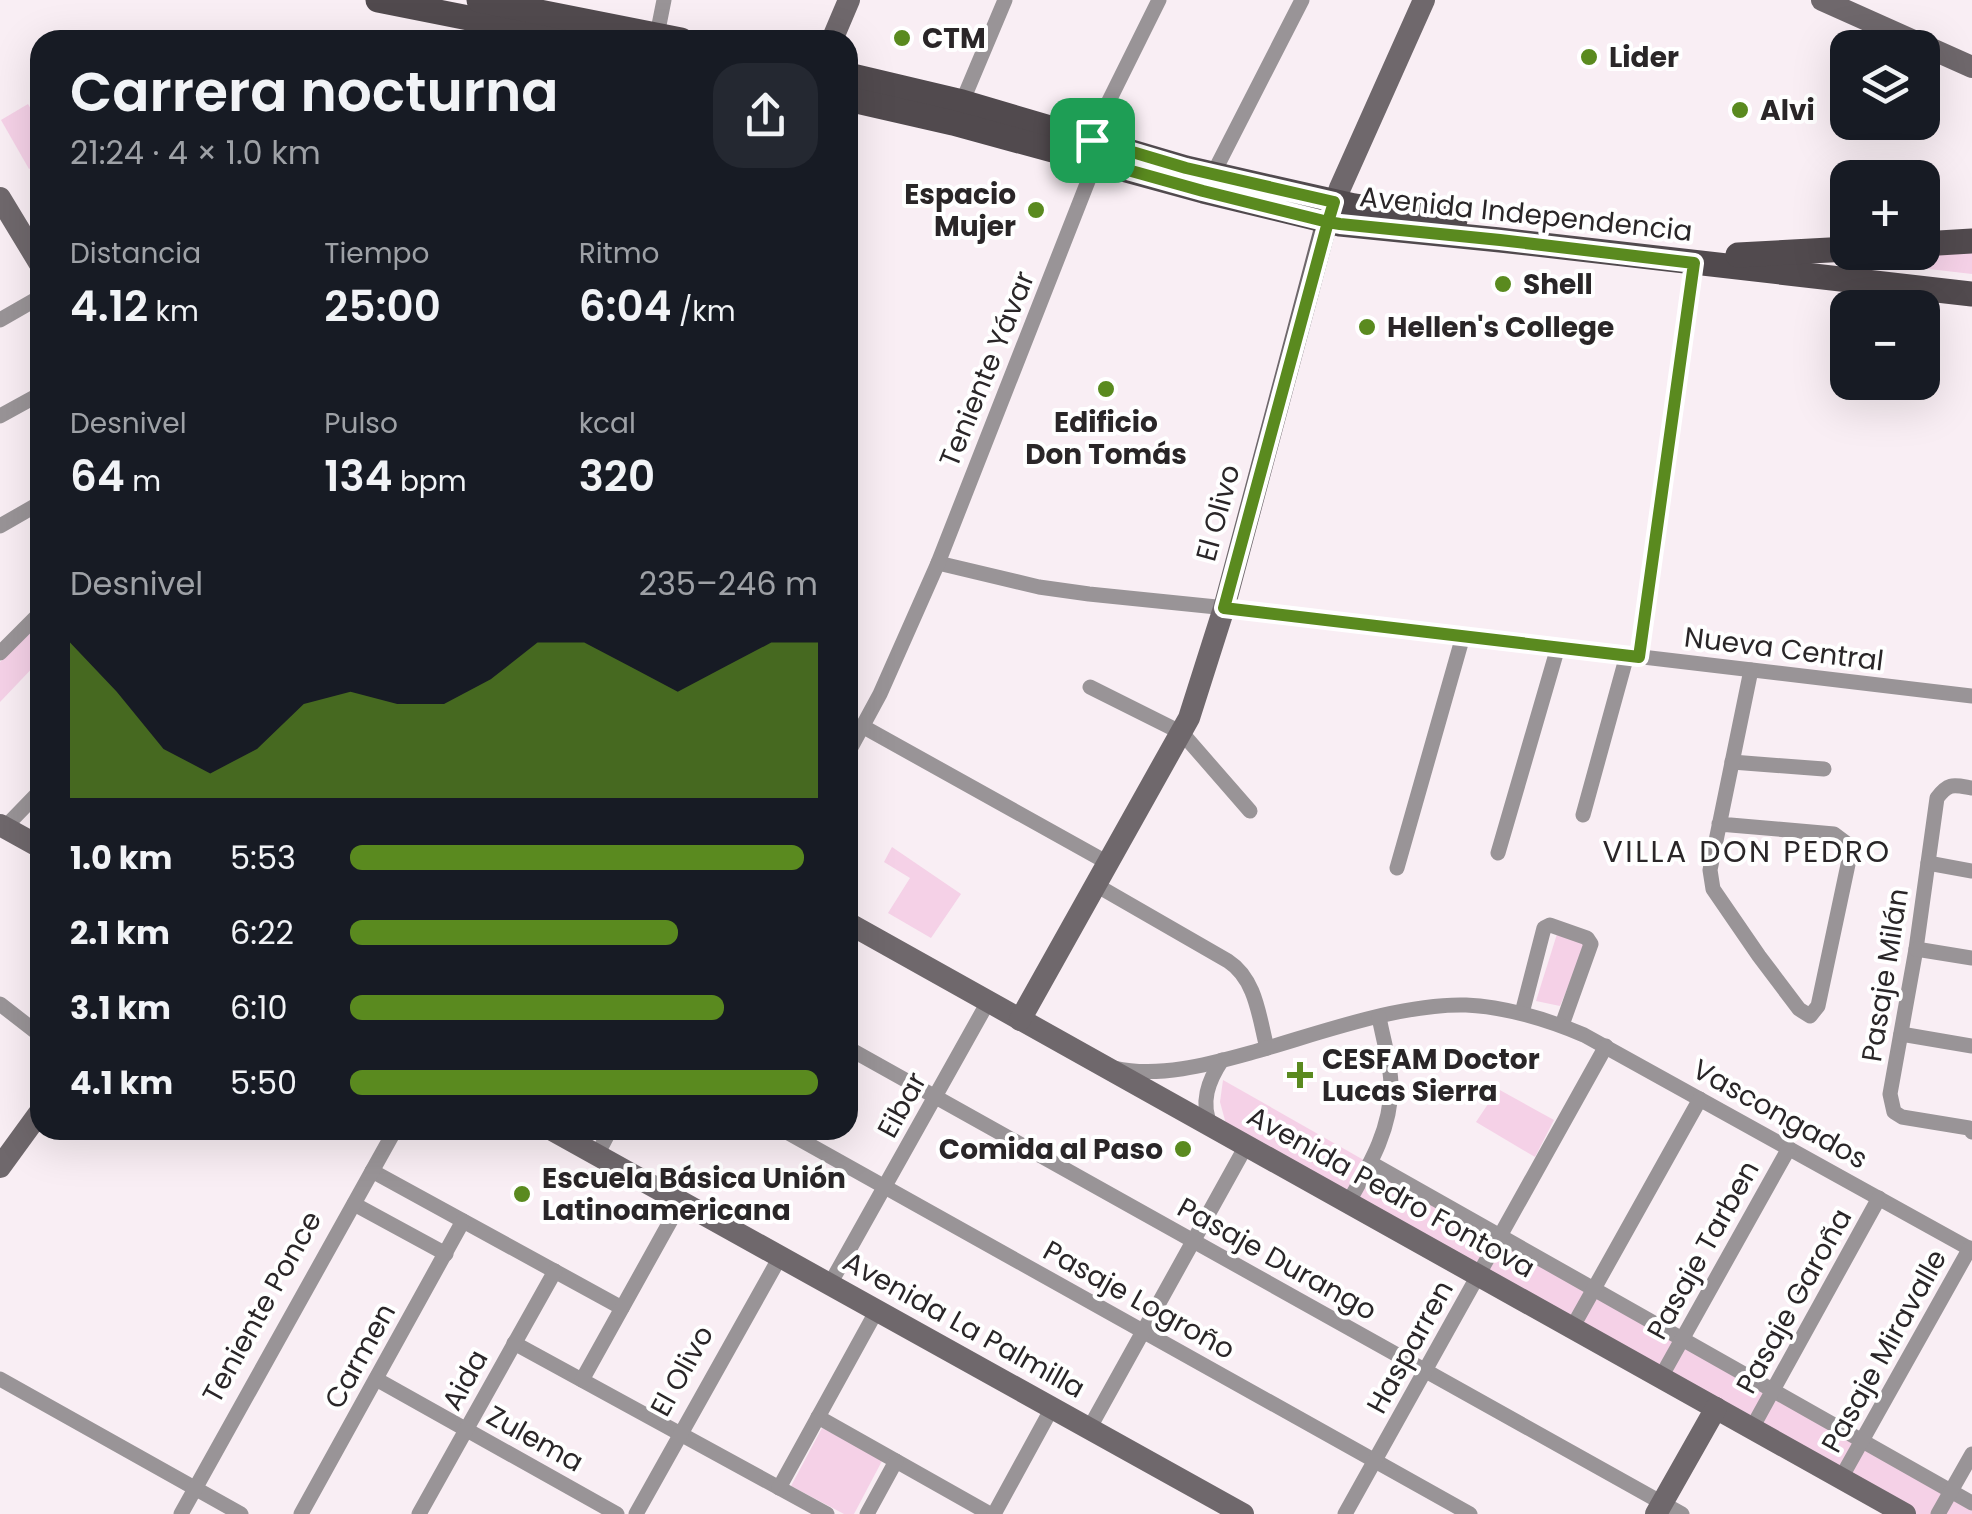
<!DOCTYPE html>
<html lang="es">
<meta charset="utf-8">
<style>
:root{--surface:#171b24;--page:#242831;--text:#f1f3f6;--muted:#9ea1a6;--accent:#5a8a1f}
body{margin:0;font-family:Poppins,sans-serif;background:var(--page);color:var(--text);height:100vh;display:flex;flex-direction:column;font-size:38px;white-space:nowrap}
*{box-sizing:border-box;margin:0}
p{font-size:32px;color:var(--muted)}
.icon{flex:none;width:55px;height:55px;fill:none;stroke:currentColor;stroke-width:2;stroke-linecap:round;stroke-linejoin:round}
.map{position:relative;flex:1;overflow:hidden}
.drawer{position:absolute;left:30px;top:30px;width:828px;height:1110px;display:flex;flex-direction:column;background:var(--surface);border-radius:30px;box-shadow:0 10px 40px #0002}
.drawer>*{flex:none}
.controls{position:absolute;left:1830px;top:30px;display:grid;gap:20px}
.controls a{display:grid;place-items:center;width:110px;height:110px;border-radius:20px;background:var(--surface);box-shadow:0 10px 40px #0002;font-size:50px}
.pin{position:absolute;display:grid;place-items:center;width:85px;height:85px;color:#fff;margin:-42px;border-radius:20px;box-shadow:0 5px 15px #0006}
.round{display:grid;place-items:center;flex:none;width:105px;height:105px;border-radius:30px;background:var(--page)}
.headline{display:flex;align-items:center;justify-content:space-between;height:170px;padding:0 40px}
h1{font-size:55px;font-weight:600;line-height:75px}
.stats{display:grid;grid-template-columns:repeat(3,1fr);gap:15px;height:170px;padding:10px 40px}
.stats div{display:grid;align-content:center}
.stats b{font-size:42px;font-weight:600}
.stats small{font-size:28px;font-weight:400}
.stats p{font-size:28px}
.chart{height:280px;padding:20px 40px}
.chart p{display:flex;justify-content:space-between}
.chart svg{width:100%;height:180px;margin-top:10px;fill:var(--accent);opacity:.7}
ul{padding:0 40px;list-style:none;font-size:32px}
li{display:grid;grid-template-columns:160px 120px 1fr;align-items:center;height:75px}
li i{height:25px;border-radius:12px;background:var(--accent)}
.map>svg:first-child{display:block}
.green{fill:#f5d1e7}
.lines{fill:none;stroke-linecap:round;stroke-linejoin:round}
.street{stroke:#999497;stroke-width:15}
.secondary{stroke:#6f686c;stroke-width:22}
.primary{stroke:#514a4e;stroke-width:25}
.route-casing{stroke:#fff;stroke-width:20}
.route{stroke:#5a8a1f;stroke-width:12}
.poi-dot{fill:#5a8a1f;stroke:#fff;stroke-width:4}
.labels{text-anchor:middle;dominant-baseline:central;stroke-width:8;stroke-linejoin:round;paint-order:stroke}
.poi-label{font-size:28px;font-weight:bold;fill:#2a2628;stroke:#fff;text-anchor:start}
.street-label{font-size:28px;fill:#2a2628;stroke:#fff}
.neighbourhood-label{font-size:30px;letter-spacing:2.5px;fill:#2a2628;stroke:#fff}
</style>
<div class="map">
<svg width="1972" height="1514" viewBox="0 0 1972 1514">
<rect width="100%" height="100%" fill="#f9eef4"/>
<g class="green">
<polygon points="28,104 40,124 40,163 29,169 1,120"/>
<polygon points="1972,249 1972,274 1826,257"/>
<polygon points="40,622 40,660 0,702 0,662"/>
<polygon points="892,847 961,894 931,938 888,913 910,878 884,862"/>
<polygon points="1557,934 1586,944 1560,1006 1536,1001"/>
<polygon points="1223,1080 1972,1506 1972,1514 1916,1514 1226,1124 1220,1102"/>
<polygon points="1498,1089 1554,1120 1535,1157 1476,1122"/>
<polygon points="822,1428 883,1459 854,1514 844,1514 791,1486"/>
</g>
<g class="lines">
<g class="street">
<polyline points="656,40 664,0"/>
<polyline points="960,107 1005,0"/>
<polyline points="1213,174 1302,0"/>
<polyline points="0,320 40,297"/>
<polyline points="0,416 40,394"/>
<polyline points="0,526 40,503"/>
<polyline points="938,563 1039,587 1089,594 1246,610 1972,696"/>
<polyline points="0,653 40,613"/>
<polyline points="1639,657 1693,263"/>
<polyline points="1090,687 1182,733 1250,811"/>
<polyline points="862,726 1108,863"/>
<polyline points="848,753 880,694 938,563 1092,171 1093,140 1098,123 1159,0"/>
<polyline points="1732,762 1824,769"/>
<path d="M1972,788c-18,-3 -23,-6 -35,10l-21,151 -26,145 4,18 8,5 67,11 3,4"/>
<polyline points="1583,815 1627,655"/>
<polyline points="1719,824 1834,834 1846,843 1850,855 1818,1006 1810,1016 1799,1009 1759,956 1713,889 1710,870 1751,670"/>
<polyline points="5,827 40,791"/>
<polyline points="1498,853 1558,647"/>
<polyline points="1928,863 1972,871"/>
<polyline points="1397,868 1463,636"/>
<path d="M1096,885l132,76c28,18 31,56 39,87"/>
<polyline points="1916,949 1972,958"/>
<polyline points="0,1004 40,1035"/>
<polyline points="1522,1013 1544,928 1550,925 1587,938 1591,944 1562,1025"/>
<polyline points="1901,1034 1972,1046"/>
<polyline points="848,1048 1682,1514"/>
<path d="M1114,1068c44,10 93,-3 136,-15 65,-18 149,-50 216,-48 42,2 80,14 118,30l388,215"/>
<path d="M1211,1126c-11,-23 -3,-45 11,-66"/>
<polyline points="783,1130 1470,1514"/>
<polyline points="597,1155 610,1130"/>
<polyline points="1371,1163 1972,1503"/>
<polyline points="372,1171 622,1308"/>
<path d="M1348,1203c21,-37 43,-73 43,-117 0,-22 -8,-47 -12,-69"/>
<polyline points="354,1204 446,1254"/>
<polyline points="830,1284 988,1002"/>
<polyline points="1572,1328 1700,1099"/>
<polyline points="514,1343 827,1514"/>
<polyline points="1661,1377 1789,1148"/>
<polyline points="0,1379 241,1514"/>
<polyline points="376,1379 617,1514"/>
<polyline points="582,1380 681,1202"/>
<polyline points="818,1417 990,1514"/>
<polyline points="1752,1428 1879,1198"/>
<polyline points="1089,1429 1246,1146"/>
<polyline points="1841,1478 1970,1248"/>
<polyline points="779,1488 877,1310"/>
<polyline points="181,1514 395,1130"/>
<polyline points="301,1514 463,1221"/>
<polyline points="419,1514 555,1271"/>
<polyline points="636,1514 780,1257"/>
<polyline points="867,1514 896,1461"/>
<polyline points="994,1514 1052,1408"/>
<polyline points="1345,1514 1606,1046"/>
<polyline points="1938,1514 1972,1454"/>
</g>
<g class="secondary">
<polyline points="1822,0 1972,67"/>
<polyline points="832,40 849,0"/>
<polyline points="0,198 40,264"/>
<polyline points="0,825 40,847"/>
<polyline points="848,923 1905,1514"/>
<polyline points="1020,1020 1189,718 1224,608 1324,232 1340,188 1424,0"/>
<polyline points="552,1130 1243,1514"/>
<polyline points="0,1167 40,1112"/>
<polyline points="1656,1514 1716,1408"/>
</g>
<g class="primary">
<polyline points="378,0 579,40"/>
<polyline points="479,0 681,40"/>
<polyline points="848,75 962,102 1186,168 1354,206 1455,220"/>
<polyline points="848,99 953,123 1203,191 1340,224 1500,240 1972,294"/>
<polyline points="1922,244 1972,241"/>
<polyline points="1738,255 1848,249"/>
</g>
</g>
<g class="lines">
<g class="route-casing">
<polyline id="route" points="1092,140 1092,160 1203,191 1328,222 1224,608 1639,657 1694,263 1500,240 1340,224 1328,222 1334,202 1186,168 1092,140"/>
</g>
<use href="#route" class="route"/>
</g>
<g class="poi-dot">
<circle cx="902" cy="38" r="10"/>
<circle cx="1589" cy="57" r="10"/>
<circle cx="1740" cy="110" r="10"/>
<circle cx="1036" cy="210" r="10"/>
<circle cx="1503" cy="284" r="10"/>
<circle cx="1367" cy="327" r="10"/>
<circle cx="1106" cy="389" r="10"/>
<path d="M1295 1060h10v10h10v10h-10v10h-10v-10h-10v-10h10z"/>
<circle cx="1183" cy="1149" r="10"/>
<circle cx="522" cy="1194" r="10"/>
</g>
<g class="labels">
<g class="poi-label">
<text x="922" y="38">CTM</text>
<text x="1609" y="57">Lider</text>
<text x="1760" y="110">Alvi</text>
<text x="1016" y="194" text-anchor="end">Espacio<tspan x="1016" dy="32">Mujer</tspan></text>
<text x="1523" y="284">Shell</text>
<text x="1387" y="327">Hellen's College</text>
<text x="1106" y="422" text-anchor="middle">Edificio<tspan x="1106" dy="32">Don Tomás</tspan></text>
<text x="1322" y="1059">CESFAM Doctor<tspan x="1322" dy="32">Lucas Sierra</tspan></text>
<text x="1163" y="1149" text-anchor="end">Comida al Paso</text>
<text x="542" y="1178">Escuela Básica Unión<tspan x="542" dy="32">Latinoamericana</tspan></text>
</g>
<g class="street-label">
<text transform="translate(1526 214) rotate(6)">Avenida Independencia</text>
<text transform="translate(987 369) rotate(-68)">Teniente Yávar</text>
<text transform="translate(1218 513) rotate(-75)">El Olivo</text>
<text transform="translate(1784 649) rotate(7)">Nueva Central</text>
<text transform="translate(1885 975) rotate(-81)">Pasaje Milán</text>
<text transform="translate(902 1105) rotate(-61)">Eibar</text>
<text transform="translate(1780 1114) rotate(29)">Vascongados</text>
<text transform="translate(1391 1192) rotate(29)">Avenida Pedro Fontova</text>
<text transform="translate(1703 1250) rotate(-61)">Pasaje Tarben</text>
<text transform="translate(1277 1259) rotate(29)">Pasaje Durango</text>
<text transform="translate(1139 1300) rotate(29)">Pasaje Logroño</text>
<text transform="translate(1794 1301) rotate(-61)">Pasaje Garoña</text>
<text transform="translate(262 1307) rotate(-61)">Teniente Ponce</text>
<text transform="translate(964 1325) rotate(29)">Avenida La Palmilla</text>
<text transform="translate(1410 1347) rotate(-61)">Hasparren</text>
<text transform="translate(1884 1351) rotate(-61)">Pasaje Miravalle</text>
<text transform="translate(360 1356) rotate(-61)">Carmen</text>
<text transform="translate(682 1371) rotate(-61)">El Olivo</text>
<text transform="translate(465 1380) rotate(-61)">Aida</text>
<text transform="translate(535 1439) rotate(29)">Zulema</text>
</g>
<g class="neighbourhood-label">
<text x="1747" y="851">VILLA DON PEDRO</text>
</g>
</g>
</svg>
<div class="controls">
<a><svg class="icon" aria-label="layers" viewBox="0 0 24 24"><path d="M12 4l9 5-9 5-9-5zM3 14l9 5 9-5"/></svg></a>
<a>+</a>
<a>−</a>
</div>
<div class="pin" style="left:1092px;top:140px;background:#1e9e55"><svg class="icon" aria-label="arrive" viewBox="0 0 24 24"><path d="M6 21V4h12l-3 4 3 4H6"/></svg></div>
<section class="drawer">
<div class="headline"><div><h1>Carrera nocturna</h1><p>21:24 · 4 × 1.0 km</p></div><a class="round"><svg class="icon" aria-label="share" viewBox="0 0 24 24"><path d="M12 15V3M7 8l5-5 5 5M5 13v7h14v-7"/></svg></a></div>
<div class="stats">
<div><p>Distancia</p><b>4.12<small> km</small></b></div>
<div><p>Tiempo</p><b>25:00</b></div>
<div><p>Ritmo</p><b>6:04<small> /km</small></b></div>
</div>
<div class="stats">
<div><p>Desnivel</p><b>64<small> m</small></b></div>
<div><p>Pulso</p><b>134<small> bpm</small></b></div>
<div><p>kcal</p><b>320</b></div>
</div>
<div class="chart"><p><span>Desnivel</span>235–246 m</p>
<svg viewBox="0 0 160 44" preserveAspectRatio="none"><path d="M0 44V6L10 18L20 32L30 38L40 32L50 21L60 18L70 21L80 21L90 15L100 6L110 6L120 12L130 18L140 12L150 6L160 6V44z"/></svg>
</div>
<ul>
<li><b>1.0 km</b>5:53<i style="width:97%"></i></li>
<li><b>2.1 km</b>6:22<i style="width:70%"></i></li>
<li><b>3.1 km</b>6:10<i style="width:80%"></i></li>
<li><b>4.1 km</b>5:50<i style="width:100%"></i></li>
</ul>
</section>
</div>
